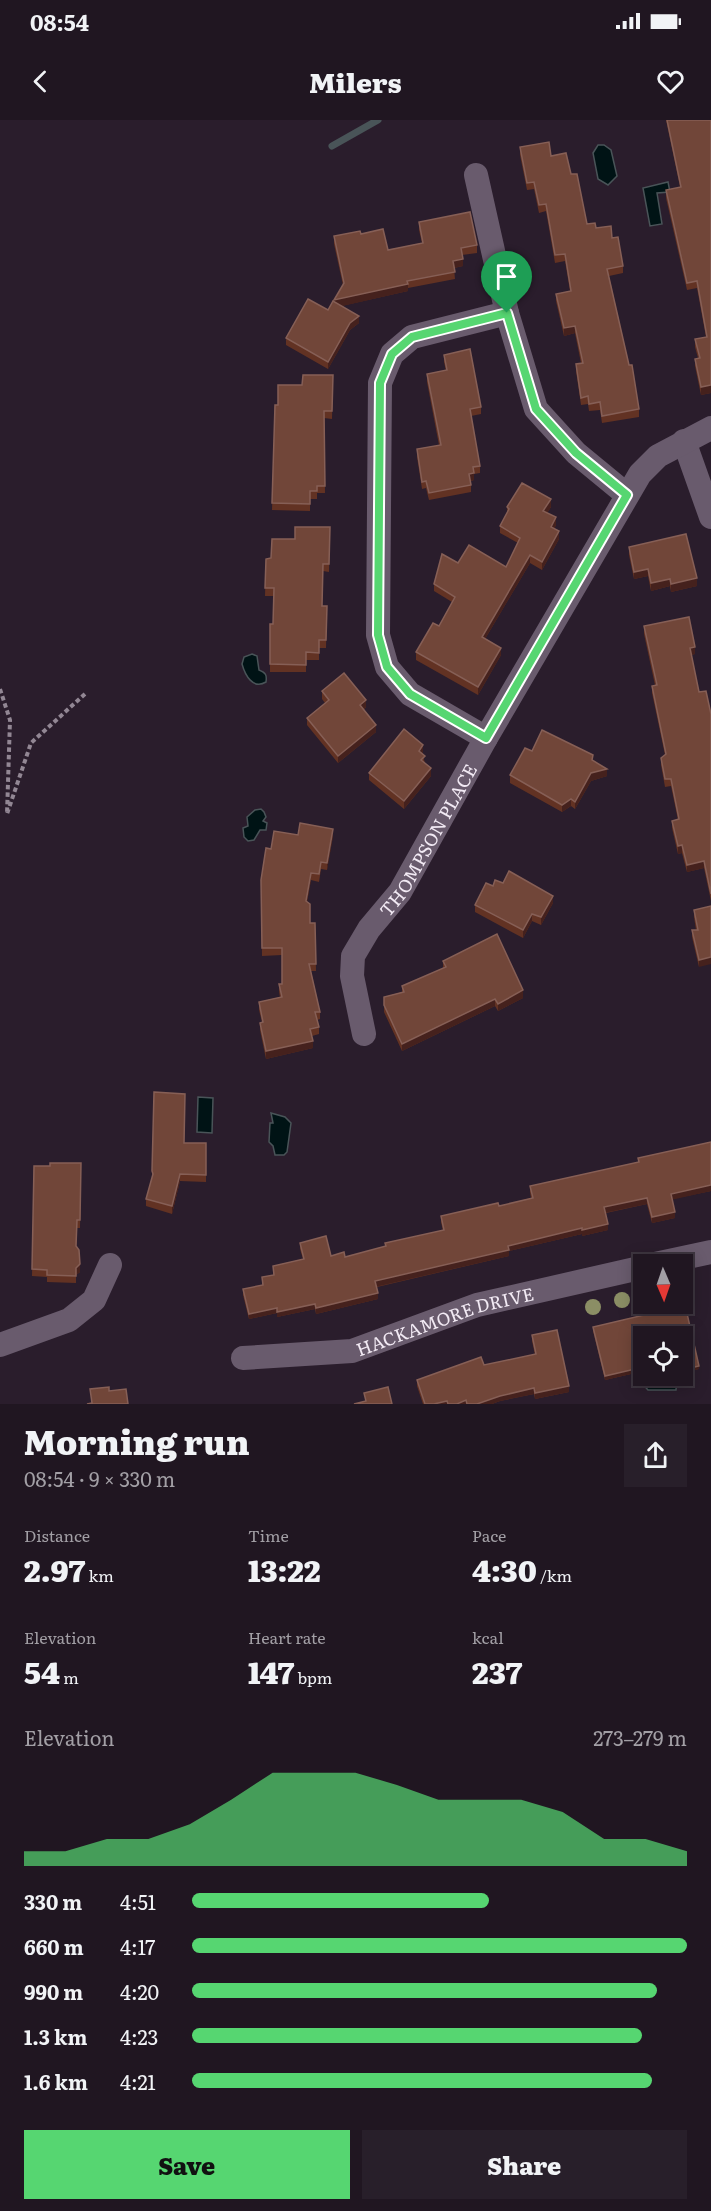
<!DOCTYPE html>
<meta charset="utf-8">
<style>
:root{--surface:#201621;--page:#281f2a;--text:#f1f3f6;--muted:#a29fa5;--line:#3d353f;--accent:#56d671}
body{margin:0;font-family:Literata,serif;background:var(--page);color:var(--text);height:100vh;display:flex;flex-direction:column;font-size:22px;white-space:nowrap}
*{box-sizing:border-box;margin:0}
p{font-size:20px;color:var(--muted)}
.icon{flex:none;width:33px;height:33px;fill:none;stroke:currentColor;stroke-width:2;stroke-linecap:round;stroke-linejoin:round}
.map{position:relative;height:1284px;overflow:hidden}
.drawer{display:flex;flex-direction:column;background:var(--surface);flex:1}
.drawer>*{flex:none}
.needle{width:39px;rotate:178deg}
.tools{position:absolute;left:633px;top:1134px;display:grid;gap:12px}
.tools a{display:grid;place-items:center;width:60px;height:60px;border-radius:0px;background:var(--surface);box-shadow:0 3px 15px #0003,0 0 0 2px var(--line);font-size:30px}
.pin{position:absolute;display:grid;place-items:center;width:51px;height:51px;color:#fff;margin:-62px -26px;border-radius:50% 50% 50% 0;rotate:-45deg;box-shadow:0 0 6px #0007}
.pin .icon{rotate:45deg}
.round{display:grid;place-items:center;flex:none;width:63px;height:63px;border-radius:0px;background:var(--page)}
.summary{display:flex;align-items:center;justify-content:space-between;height:102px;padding:0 24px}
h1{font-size:33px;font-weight:800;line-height:45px}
.figures{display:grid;grid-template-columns:repeat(3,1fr);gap:9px;height:102px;padding:6px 24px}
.figures div{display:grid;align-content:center}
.figures b{font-size:30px;font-weight:800}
.figures small{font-size:16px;font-weight:400}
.figures p{font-size:16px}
.chart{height:168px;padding:12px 24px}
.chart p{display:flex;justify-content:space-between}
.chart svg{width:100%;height:108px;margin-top:6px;fill:var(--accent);opacity:.7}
.action{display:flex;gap:12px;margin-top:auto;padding:12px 24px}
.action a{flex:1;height:69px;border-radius:0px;background:var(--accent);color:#111;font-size:24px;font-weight:800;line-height:69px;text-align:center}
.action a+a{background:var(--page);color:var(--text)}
ul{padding:0 24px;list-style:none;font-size:20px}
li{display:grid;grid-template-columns:96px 72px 1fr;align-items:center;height:45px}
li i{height:15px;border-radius:8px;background:var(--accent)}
.status{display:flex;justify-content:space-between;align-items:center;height:42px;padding:0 30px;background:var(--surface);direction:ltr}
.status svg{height:16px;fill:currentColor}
header{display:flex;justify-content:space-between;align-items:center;height:78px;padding:0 24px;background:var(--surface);font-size:27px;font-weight:800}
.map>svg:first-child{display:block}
.water{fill:#001315;stroke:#495458;stroke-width:1.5}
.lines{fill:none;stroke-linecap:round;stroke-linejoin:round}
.stream{stroke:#495458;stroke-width:7}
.path{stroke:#928794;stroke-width:4;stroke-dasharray:4.5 3;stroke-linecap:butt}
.minor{stroke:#695b6d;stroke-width:24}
.tree{fill:#8b8e65}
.wall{fill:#623223}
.shaded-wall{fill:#45211d}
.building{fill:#714639;stroke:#865f56;stroke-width:1.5}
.route-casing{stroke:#fff;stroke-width:12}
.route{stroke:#56d671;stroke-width:8}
.labels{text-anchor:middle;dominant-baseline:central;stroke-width:4.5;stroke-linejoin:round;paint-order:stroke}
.street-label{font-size:18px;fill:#f2eaf4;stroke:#0f0a10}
</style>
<div class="status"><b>08:54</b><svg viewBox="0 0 49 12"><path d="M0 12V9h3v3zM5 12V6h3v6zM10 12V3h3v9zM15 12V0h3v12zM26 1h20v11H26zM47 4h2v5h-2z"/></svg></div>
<header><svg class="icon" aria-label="back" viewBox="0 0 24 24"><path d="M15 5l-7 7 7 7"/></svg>Milers<svg class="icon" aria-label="heart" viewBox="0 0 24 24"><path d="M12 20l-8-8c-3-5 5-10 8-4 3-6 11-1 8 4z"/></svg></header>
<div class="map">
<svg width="711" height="1284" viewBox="0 0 711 1284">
<rect width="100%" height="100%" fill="#2a1d2c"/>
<g class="water">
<polygon points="598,25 604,25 611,30 617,56 608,65 598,59 593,33"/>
<polygon points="668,62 670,72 657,73 662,104 650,106 643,68"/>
<path d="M252,534l5,2 2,14c7,3 8,5 7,12 -13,8 -21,-7 -24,-18l2,-7z"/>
<polygon points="261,689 264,692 266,697 263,701 267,703 266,710 260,710 254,720 248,721 244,717 243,708 248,706 247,697 255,690"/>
<polygon points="198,977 213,978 212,1013 197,1012"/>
<polygon points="271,993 285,997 291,1003 287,1032 284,1035 275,1035 273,1026 269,1022 270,1003 273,1003"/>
<polygon points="646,1256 677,1257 676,1270 648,1270 641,1262 648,1259"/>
</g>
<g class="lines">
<polyline class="stream" points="332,26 378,0"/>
<polyline class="path" points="0,569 10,600 7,694 31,623 86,573"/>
<g class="minor">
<polyline points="476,55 507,193 536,289 576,333 627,375"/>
<polyline points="684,321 711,397"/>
<polyline points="486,618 410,574 387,547 378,515 380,263 392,234 412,217 507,193"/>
<path id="s1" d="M364,914l-12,-58 1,-20 16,-27 31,-37 86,-154 154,-264 18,-18 53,-28"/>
<polyline points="655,1144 711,1132"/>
<polyline points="0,1225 69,1200 94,1180 110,1145"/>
<path id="s2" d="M243,1238l109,-7 125,-46 167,-38"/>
</g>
</g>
<g class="tree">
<circle cx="622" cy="1180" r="8"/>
<circle cx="593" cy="1187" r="8"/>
</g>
<g class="wall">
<polygon points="666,0 711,0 711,273 701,275 695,246 695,239 698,238 695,227 695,219 706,217 697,168 687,170 666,78 666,70 680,67"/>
<polygon points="520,27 551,36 571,54 587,104 612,118 623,146 623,153 609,156 639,289 639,297 602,303 600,290 589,291 588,284 581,285 576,251 576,244 581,243 575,213 564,216 556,181 556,174 570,171 565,141 555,143 546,91 539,93 534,69 527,70 520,35"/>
<polygon points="419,102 477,125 477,133 462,135 463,146 454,148 455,159 408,168 408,171 341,186 359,203 350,210 328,249 286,225 286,218 328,190 334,182 343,165 334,124 334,116 361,114 388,130 422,123 419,110"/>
<polygon points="444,235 481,287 481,294 471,296 480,346 480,353 474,354 474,360 471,361 471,372 429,380 426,368 422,369 417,337 417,329 439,325 427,262 427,254 446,251 444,242"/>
<polygon points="333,255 332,299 324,298 325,373 317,373 317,379 310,379 310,391 272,390 275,285 278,285"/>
<polygon points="507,387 551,387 547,393 556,405 554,409 559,419 542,450 530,443 485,519 501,535 478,575 416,540 416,532 439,506 452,482 434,471 434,464 506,447 518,423 500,413 500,406 507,393"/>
<polygon points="330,407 329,452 323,451 322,486 327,486 326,528 319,528 319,540 306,540 306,552 270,552 270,504 273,504 274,476 265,476 266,439 271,438 295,419"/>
<polygon points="629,427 697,466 671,472 670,466 651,471 648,456 634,459 629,435"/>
<polygon points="644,506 695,534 691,535 699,572 711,594 711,781 704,748 687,752 682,733 678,734 672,708 672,701 678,700 671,666 665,667 661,645 661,638 665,635 652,573 652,566 655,565 644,514"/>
<polygon points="322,571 366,587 364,589 376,612 338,643 307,605 307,598 325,583 322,579"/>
<polygon points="532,631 593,640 607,656 591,661 575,689 571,686 562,692 510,663 510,655"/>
<polygon points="423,632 422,633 425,643 431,656 404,689 369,660 369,653"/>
<polygon points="333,716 327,750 321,749 319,762 311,760 307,782 310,803 315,803 316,851 311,851 320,892 320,899 317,900 319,907 319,914 312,916 313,928 266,939 260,910 260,903 262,902 259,890 259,882 280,877 279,872 279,864 282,864 282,835 262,836 261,760 271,729"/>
<polygon points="493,766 553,783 541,805 532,801 523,818 475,792 475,785"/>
<polygon points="711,786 699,847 692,817 692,810 696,810 694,797 694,790"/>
<polygon points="443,841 523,878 498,891 495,886 402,931 384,892 384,877 402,872 402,866 443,849"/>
<polygon points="184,1023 206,1023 206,1062 180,1061 172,1094 146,1086 146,1079 152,1059 152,1051"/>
<polygon points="638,1038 711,1071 672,1079 675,1098 652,1103 647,1084 606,1093 608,1110 582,1116 582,1114 509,1131 509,1136 377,1167 378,1179 316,1194 315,1189 277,1197 277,1193 249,1199 243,1175 243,1169 262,1165 262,1157 273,1155 273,1146 303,1139 300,1129 300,1123 331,1136 345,1137 385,1127 385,1123 443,1111 441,1102 441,1096 499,1086 531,1078 530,1072 530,1066 638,1042"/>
<polygon points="81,1043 80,1108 77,1108 76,1127 80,1152 76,1155 76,1163 47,1162 47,1157 32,1156 34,1046 50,1046"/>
<polygon points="678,1187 686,1189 699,1246 699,1249 682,1253 682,1216 644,1216 644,1251 605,1260 593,1211 593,1207"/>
<polygon points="532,1215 569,1272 535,1279 534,1274 500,1281 492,1284 423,1284 417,1266 417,1260 535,1235 532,1221"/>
</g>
<g class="shaded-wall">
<polygon points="463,139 463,146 453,148 453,141"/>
<polygon points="408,164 408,171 334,188 334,180"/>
<polygon points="359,196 359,203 350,210 328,249 328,242 350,203"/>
<polygon points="575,206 575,213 564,216 564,208"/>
<polygon points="711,265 711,273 701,275 701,267"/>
<polygon points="474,353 474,360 469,361 469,354"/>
<polygon points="551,379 551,387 543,399 543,391"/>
<polygon points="556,397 556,405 551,415 551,407"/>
<polygon points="559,411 559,419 542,450 542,442"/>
<polygon points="530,435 530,443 482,524 482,517"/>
<polygon points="648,449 648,456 634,459 634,452"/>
<polygon points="697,458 697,466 671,472 671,464"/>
<polygon points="670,459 670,466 651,471 651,463"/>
<polygon points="695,527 695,534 690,535 690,528"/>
<polygon points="501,528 501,535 478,575 478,567"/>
<polygon points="366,580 366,587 360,592 360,585"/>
<polygon points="376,605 376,612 338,643 338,636"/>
<polygon points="423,625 423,632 419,638 419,631"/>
<polygon points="431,648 431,656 404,689 404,681"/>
<polygon points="607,649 607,656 591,661 575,689 575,682 591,653"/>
<polygon points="571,679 571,686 562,692 562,685"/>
<polygon points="333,709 333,716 327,750 327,743"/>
<polygon points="682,725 682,733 678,734 678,726"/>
<polygon points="704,741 704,748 687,752 687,745"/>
<polygon points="311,753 311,760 306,788 306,781"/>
<polygon points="553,776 553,783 541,805 541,797"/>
<polygon points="532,794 532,801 523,818 523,810"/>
<polygon points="711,837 711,844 699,847 699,840"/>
<polygon points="523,870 523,878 498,891 498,884"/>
<polygon points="495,879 495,886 402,931 402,924"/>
<polygon points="313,921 313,928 266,939 266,931"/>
<polygon points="180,1054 180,1061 172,1094 172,1086"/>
<polygon points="711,1065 711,1071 671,1080 671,1074"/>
<polygon points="647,1078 647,1084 604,1093 604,1087"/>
<polygon points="675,1092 675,1098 652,1103 652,1097"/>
<polygon points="608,1104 608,1110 582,1116 582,1110"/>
<polygon points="582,1108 582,1114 509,1131 509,1136 375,1167 375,1161 508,1126"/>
<polygon points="80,1144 80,1152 76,1155 76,1148"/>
<polygon points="378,1173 378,1179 316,1194 316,1188"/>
<polygon points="315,1184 315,1189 277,1197 277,1192"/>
<polygon points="277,1188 277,1193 249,1199 249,1194"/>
<polygon points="699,1246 699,1249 682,1253 682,1250"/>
<polygon points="644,1247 644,1251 605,1260 605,1256"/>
<polygon points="569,1266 569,1272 535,1279 535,1273"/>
<polygon points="534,1268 534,1274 500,1281 492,1284 477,1284 500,1276"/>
<polygon points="466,1280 466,1284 457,1284"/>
<polygon points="447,1281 447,1284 434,1284"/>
</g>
<g class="building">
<polygon points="667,0 711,0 711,265 701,267 695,239 700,238 695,219 707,217 697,161 687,163 666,70 681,67"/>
<polygon points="549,22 551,36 566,33 571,54 577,54 587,104 595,103 596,108 611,106 612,118 618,117 623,146 607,149 629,245 632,245 639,289 602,296 600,282 589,284 588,276 581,278 576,244 583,243 575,206 564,208 556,174 571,171 565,134 555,135 546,84 539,85 534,62 527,63 520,27"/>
<polygon points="470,92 477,125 461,128 463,139 453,141 455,152 407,161 408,164 334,180 344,163 334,116 360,111 361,114 383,109 388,130 423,123 419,102"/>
<polygon points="308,179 328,190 333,181 359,196 350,203 328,242 286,218"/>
<polygon points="470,229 481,287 470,289 480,346 473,347 474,353 469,354 471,365 429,373 426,361 422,362 417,329 441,325 427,254 447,250 444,235"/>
<polygon points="303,255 333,255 332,291 324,291 325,366 317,366 317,371 310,371 310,384 272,383 275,285 278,285 278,265 302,265"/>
<polygon points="522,363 551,379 543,391 556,397 551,407 559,411 542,442 530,435 482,517 501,528 478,567 416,532 433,503 439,506 455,477 434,464 442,434 458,443 469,425 506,447 520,418 500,406 509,389 507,387"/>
<polygon points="295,407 330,407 329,444 323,444 322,486 327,486 326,520 319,520 319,533 306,532 306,545 270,544 270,504 273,504 274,468 265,468 266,439 271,438 272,419 295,419"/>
<polygon points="686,414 697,458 671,464 670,459 651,463 648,449 634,452 629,427"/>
<polygon points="689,497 695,527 690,528 699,572 706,571 711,594 711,774 704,741 687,745 682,725 678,726 672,701 679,699 671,659 665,659 661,638 666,634 652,566 657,565 644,506"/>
<polygon points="344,553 366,580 360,585 376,605 338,636 307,598 329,580 322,571"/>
<polygon points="404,609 423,625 419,631 425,636 421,640 431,648 404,681 369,653"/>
<polygon points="542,610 593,635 592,640 607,649 591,653 575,682 571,679 562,685 510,655 525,628 532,631"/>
<polygon points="300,703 333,709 327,743 321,742 319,754 311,753 306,781 310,784 310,803 315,803 316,844 309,844 320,892 315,892 319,907 310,909 313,921 266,931 260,903 263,902 259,882 282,877 279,864 282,864 282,828 262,828 261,760 266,728 271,729 274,711 298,715"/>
<polygon points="509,751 553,776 541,797 532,794 523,810 475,785 486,763 493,766 495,760 503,763"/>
<polygon points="711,786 711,837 699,840 692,810 698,810 694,790"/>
<polygon points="497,814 523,870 498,884 495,879 402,924 384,885 384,877 404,872 402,866 446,847 443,841"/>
<polygon points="154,972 185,974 184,1023 206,1023 206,1055 180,1054 172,1086 146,1079 153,1054 152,1051"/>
<polygon points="711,1022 711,1065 671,1074 675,1092 652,1097 647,1078 604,1087 608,1104 582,1110 582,1108 508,1126 509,1130 375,1161 378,1173 316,1188 315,1184 277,1192 277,1188 249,1194 243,1169 263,1165 262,1157 274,1155 273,1146 304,1139 300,1123 326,1116 331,1136 344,1132 345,1137 386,1126 385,1123 444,1110 441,1096 498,1083 499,1086 533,1078 530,1066 639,1042 638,1038"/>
<polygon points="50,1043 81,1043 80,1100 77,1100 76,1126 79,1130 80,1144 76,1148 76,1156 47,1155 47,1150 32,1149 34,1046 50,1046"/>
<polygon points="678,1187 686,1189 699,1246 682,1250 682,1216 644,1216 644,1247 605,1256 593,1207"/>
<polygon points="557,1210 569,1266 535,1273 534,1268 500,1276 477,1284 467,1284 466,1280 457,1284 448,1284 447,1281 434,1284 425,1284 417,1260 481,1237 484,1245 536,1234 532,1215"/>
<polygon points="109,1267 109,1271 126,1269 128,1284 87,1284 92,1283 90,1269"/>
<polygon points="388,1267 392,1284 354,1284 366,1281 364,1273"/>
</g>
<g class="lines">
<g class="route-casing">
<polygon id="route" points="507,193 536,289 576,333 627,375 486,618 410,574 387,547 378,515 380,263 392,234 412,217"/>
</g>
<use href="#route" class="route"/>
</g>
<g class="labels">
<g class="street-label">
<text stroke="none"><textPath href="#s1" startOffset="218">THOMPSON PLACE</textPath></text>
<text stroke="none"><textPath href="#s2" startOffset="207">HACKAMORE DRIVE</textPath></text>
</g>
</g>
</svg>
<div class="tools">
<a><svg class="needle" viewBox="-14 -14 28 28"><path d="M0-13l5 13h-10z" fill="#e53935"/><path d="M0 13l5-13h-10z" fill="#a29fa5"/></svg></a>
<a><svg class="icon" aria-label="locate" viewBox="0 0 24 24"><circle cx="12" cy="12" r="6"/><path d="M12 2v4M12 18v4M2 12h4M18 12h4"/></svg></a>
</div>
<div class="pin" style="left:507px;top:193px;background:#1e9e55"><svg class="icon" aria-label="arrive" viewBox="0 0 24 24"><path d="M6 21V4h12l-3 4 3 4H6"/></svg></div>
</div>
<section class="drawer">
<div class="summary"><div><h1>Morning run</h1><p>08:54 · 9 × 330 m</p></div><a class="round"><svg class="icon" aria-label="share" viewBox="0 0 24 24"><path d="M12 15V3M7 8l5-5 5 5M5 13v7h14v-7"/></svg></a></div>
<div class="figures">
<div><p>Distance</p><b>2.97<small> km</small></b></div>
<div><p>Time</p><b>13:22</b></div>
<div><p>Pace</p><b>4:30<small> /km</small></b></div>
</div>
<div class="figures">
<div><p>Elevation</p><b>54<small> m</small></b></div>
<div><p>Heart rate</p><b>147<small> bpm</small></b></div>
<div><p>kcal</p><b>237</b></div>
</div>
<div class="chart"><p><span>Elevation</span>273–279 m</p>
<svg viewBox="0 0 160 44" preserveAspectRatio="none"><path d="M0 44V38L10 38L20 33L30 33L40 27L50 17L60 6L70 6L80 6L90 11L100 17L110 17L120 17L130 22L140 33L150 33L160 38V44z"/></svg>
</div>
<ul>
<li><b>330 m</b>4:51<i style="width:60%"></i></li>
<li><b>660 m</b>4:17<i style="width:100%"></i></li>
<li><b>990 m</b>4:20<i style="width:94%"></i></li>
<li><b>1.3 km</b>4:23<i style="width:91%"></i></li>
<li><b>1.6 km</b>4:21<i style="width:93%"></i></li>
</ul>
<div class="action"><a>Save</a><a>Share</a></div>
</section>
